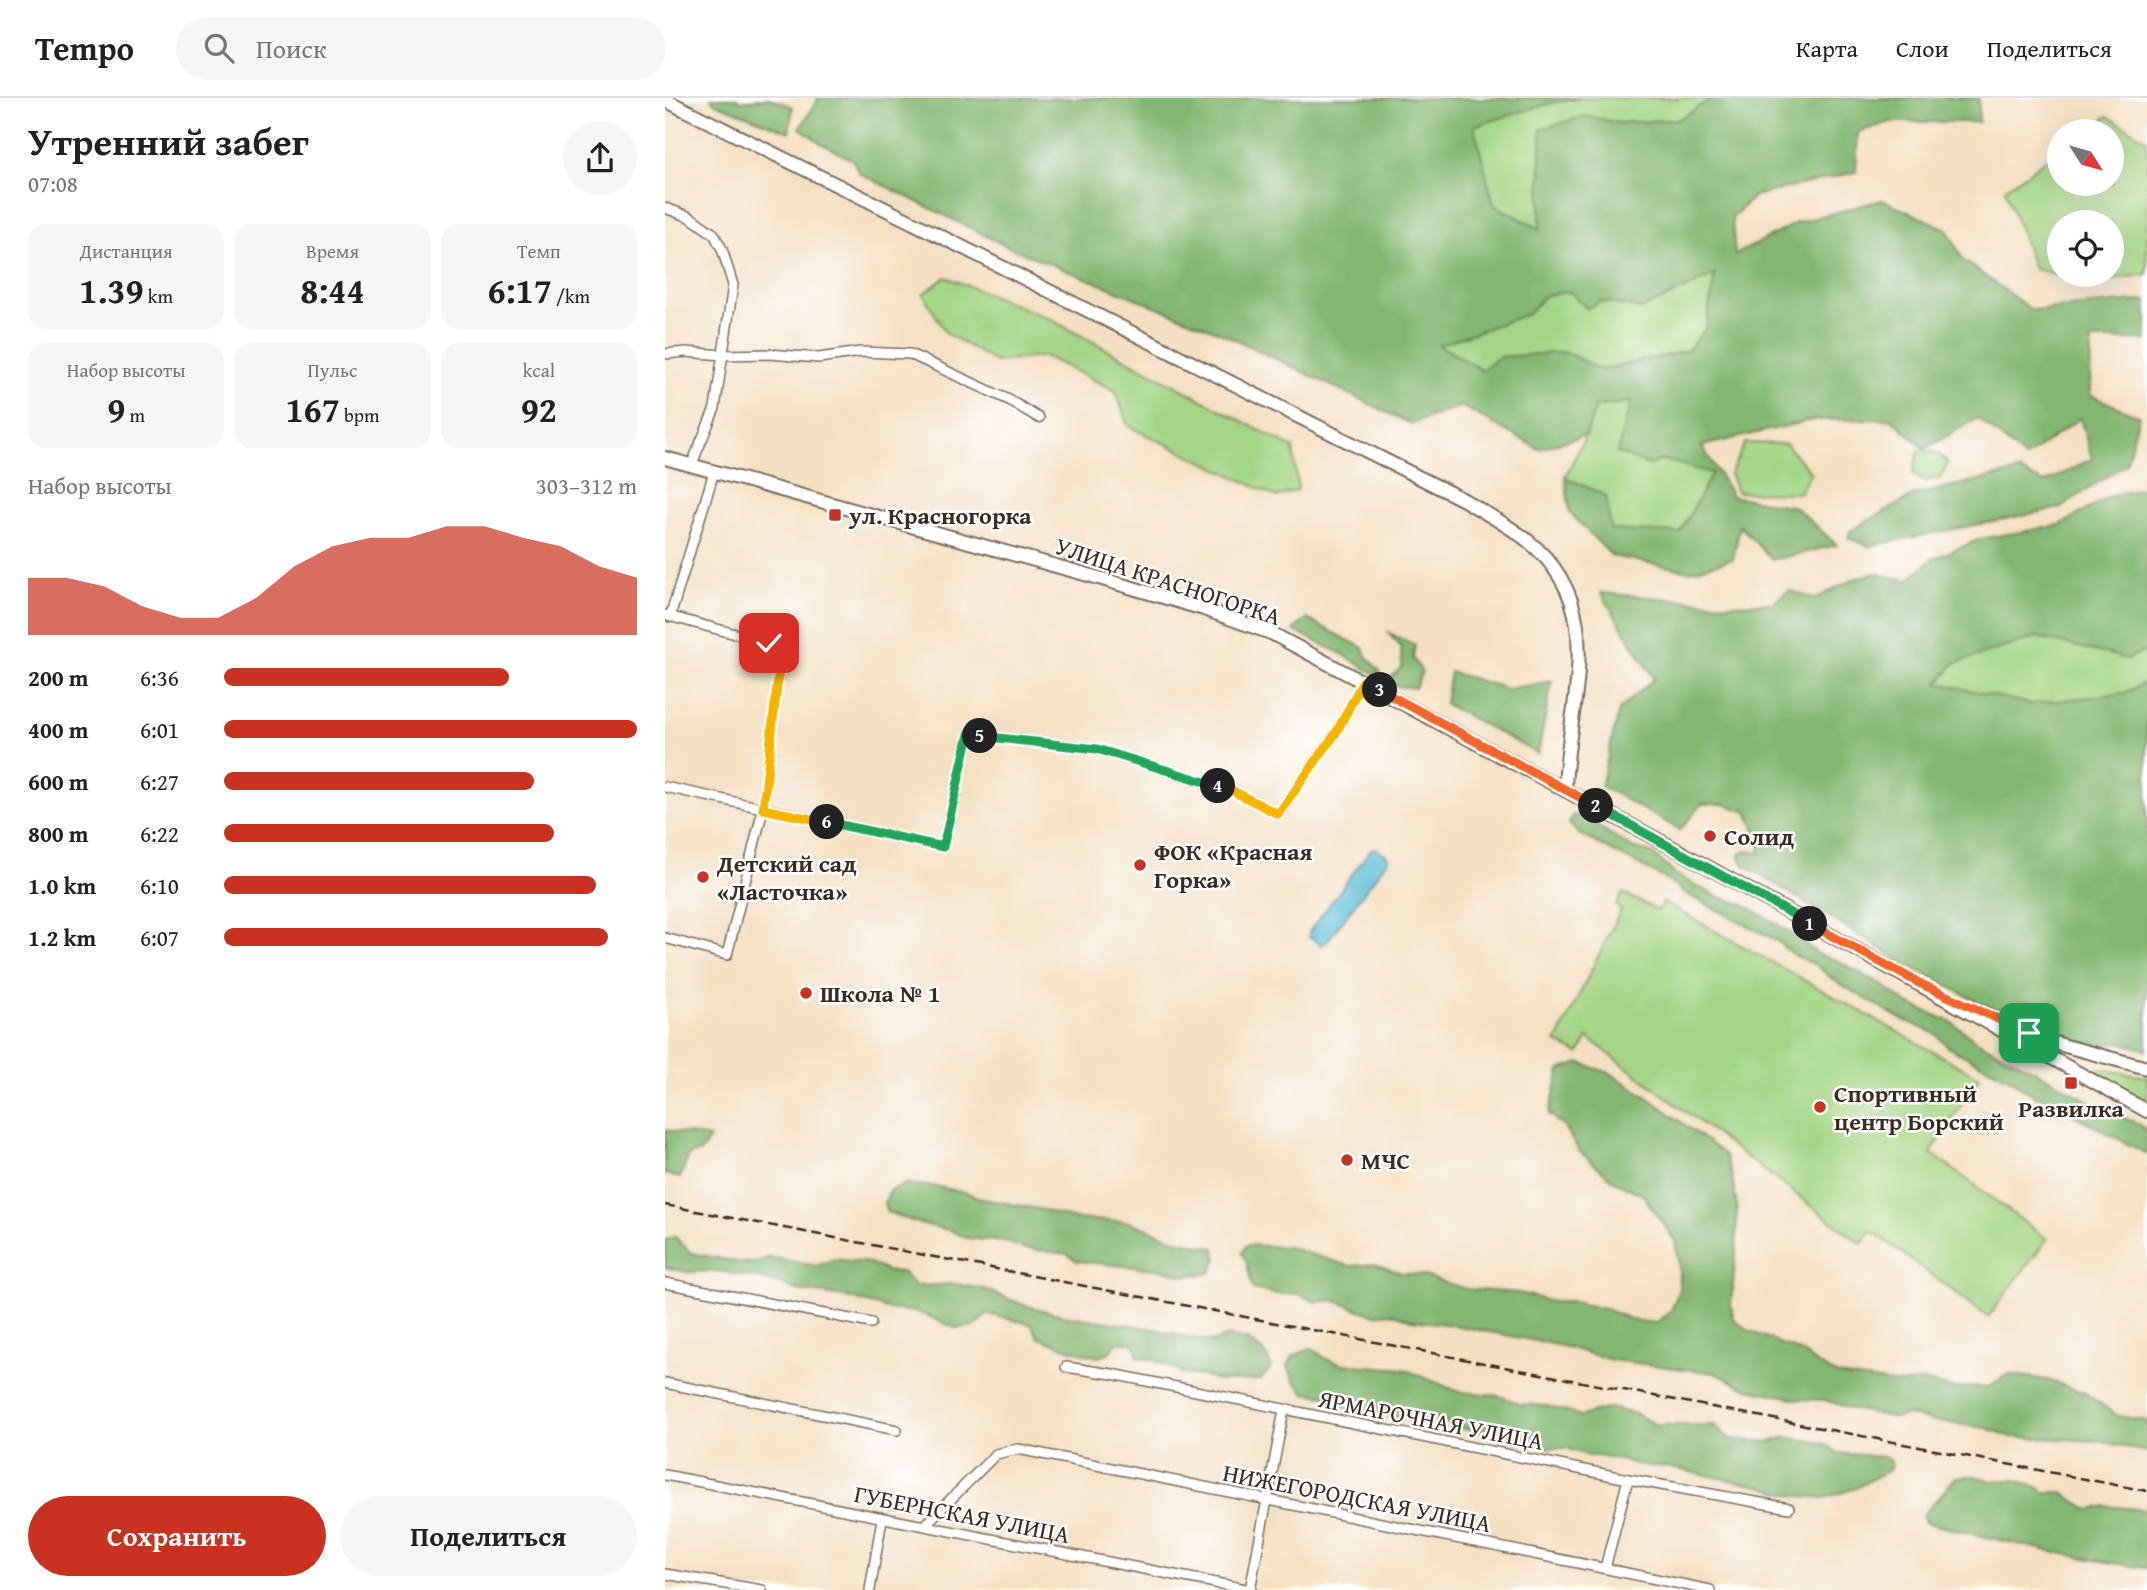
<!DOCTYPE html>
<html lang="ru">
<meta charset="utf-8">
<style>
:root{--surface:#fff;--page:#f6f6f6;--text:#202124;--muted:#757577;--line:#e0e0e0;--accent:#c8321e}
body{margin:0;font-family:"Gentium Book Plus",serif;background:var(--page);color:var(--text);height:100vh;display:flex;flex-direction:column;font-size:26px;white-space:nowrap}
*{box-sizing:border-box;margin:0}
p{font-size:23px;color:var(--muted)}
.icon{flex:none;width:38px;height:38px;fill:none;stroke:currentColor;stroke-width:2;stroke-linecap:round;stroke-linejoin:round}
.map{position:relative;flex:1;overflow:hidden}
.panel{display:flex;flex-direction:column;background:var(--surface);width:665px}
.panel>*{flex:none}
.needle{width:46px;rotate:127deg}
.tools{position:absolute;left:1382px;top:21px;display:grid;gap:14px}
.tools a{display:grid;place-items:center;width:77px;height:77px;border-radius:50%;background:var(--surface);box-shadow:0 7px 28px #0002;font-size:35px}
.pin{position:absolute;display:grid;place-items:center;width:60px;height:60px;color:#fff;margin:-30px;border-radius:14px;box-shadow:0 4px 10px #0006}
.km{position:absolute;width:35px;height:35px;margin:-18px;border-radius:50%;background:#222;color:#fff;font-size:19px;line-height:35px;text-align:center}
.round{display:grid;place-items:center;flex:none;width:74px;height:74px;border-radius:37px;background:var(--page)}
.headline{display:flex;align-items:center;justify-content:space-between;height:119px;padding:0 28px}
h1{font-size:38px;font-weight:800;line-height:52px}
.metrics{display:grid;grid-template-columns:repeat(3,1fr);gap:10px;height:119px;padding:7px 28px}
.metrics div{display:grid;align-content:center;border-radius:18px;background:var(--page);text-align:center}
.metrics b{font-size:35px;font-weight:800}
.metrics small{font-size:19px;font-weight:400}
.metrics p{font-size:19px}
.chart{height:196px;padding:14px 28px}
.chart p{display:flex;justify-content:space-between}
.chart svg{width:100%;height:126px;margin-top:7px;fill:var(--accent);opacity:.7}
.button{display:flex;gap:14px;margin-top:auto;padding:14px 28px}
.button a{flex:1;height:80px;border-radius:42px;background:var(--accent);color:#fff;font-size:28px;font-weight:800;line-height:80px;text-align:center}
.button a+a{background:var(--page);color:var(--text)}
ul{padding:0 28px;list-style:none;font-size:23px}
li{display:grid;grid-template-columns:112px 84px 1fr;align-items:center;height:52px}
li i{height:18px;border-radius:9px;background:var(--accent)}
header{display:flex;align-items:center;gap:42px;box-sizing:border-box;height:98px;padding:0 35px;background:var(--surface);border-bottom:2px solid var(--line)}
header strong{font-size:33px}
nav{display:flex;gap:38px;margin-inline-start:auto;font-size:24px}
.search{width:490px;height:63px;background:var(--page);display:flex;align-items:center;gap:18px;box-sizing:border-box;padding:0 24px;border-radius:38px;color:var(--muted);font-size:26px}
main{display:flex;flex:1;min-height:0}
.map>svg:first-child{display:block}
.green{fill:#a4d583;stroke:#708050;stroke-width:2;fill-rule:evenodd}
.forest{fill:#83b671;stroke:#5f7048;stroke-width:2;fill-rule:evenodd}
.water{fill:#55bcd3;stroke:#487378;stroke-width:2}
.lines{fill:none;stroke-linecap:round;stroke-linejoin:round}
.street-casing{stroke:#7b6a58;stroke-width:12}
.secondary-casing{stroke:#7b6a58;stroke-width:16}
.street{stroke:#fff;stroke-width:9}
.secondary{stroke:#fff;stroke-width:12}
.rail{stroke:#3b2a1e;stroke-width:2.5;stroke-dasharray:10 5;stroke-linecap:butt}
.split-1-casing{stroke:#fff;stroke-width:14}
.split-2-casing{stroke:#fff;stroke-width:14}
.split-3-casing{stroke:#fff;stroke-width:14}
.split-4-casing{stroke:#fff;stroke-width:14}
.split-5-casing{stroke:#fff;stroke-width:14}
.split-6-casing{stroke:#fff;stroke-width:14}
.split-7-casing{stroke:#fff;stroke-width:14}
.split-1{stroke:#f0652b;stroke-width:9}
.split-2{stroke:#22a559;stroke-width:9}
.split-3{stroke:#f0652b;stroke-width:9}
.split-4{stroke:#f5b400;stroke-width:9}
.split-5{stroke:#22a559;stroke-width:9}
.split-6{stroke:#22a559;stroke-width:9}
.split-7{stroke:#f5b400;stroke-width:9}
.poi-dot{fill:#c8321e;stroke:#fff;stroke-width:2.5}
.labels{text-anchor:middle;dominant-baseline:central;stroke-width:5;stroke-linejoin:round;paint-order:stroke}
.poi-label{font-size:24px;font-weight:bold;fill:#3b2a1e;stroke:#fff;text-anchor:start}
.street-label{font-size:24px;fill:#3b2a1e;stroke:#fff}
</style>
<header>
<strong>Tempo</strong>
<div class="search"><svg class="icon" aria-label="search" viewBox="0 0 24 24"><circle cx="10" cy="10" r="6"/><path d="M15 15l6 6"/></svg>Поиск</div>
<nav><a>Карта</a><a>Слои</a><a>Поделиться</a></nav>
</header>
<main>
<section class="panel">
<div class="headline"><div><h1>Утренний забег</h1><p>07:08</p></div><a class="round"><svg class="icon" aria-label="share" viewBox="0 0 24 24"><path d="M12 15V3M7 8l5-5 5 5M5 13v7h14v-7"/></svg></a></div>
<div class="metrics">
<div><p>Дистанция</p><b>1.39<small> km</small></b></div>
<div><p>Время</p><b>8:44</b></div>
<div><p>Темп</p><b>6:17<small> /km</small></b></div>
</div>
<div class="metrics">
<div><p>Набор высоты</p><b>9<small> m</small></b></div>
<div><p>Пульс</p><b>167<small> bpm</small></b></div>
<div><p>kcal</p><b>92</b></div>
</div>
<div class="chart"><p><span>Набор высоты</span>303–312 m</p>
<svg viewBox="0 0 160 44" preserveAspectRatio="none"><path d="M0 44V24L10 24L20 27L30 34L40 38L50 38L60 31L70 20L80 13L90 10L100 10L110 6L120 6L130 10L140 13L150 20L160 24V44z"/></svg>
</div>
<ul>
<li><b>200 m</b>6:36<i style="width:69%"></i></li>
<li><b>400 m</b>6:01<i style="width:100%"></i></li>
<li><b>600 m</b>6:27<i style="width:75%"></i></li>
<li><b>800 m</b>6:22<i style="width:80%"></i></li>
<li><b>1.0 km</b>6:10<i style="width:90%"></i></li>
<li><b>1.2 km</b>6:07<i style="width:93%"></i></li>
</ul>
<div class="button"><a>Сохранить</a><a>Поделиться</a></div>
</section>
<div class="map">
<svg width="1482" height="1492" viewBox="0 0 1482 1492">
<rect width="100%" height="100%" fill="#fff"/>
<filter id="ink" filterUnits="userSpaceOnUse"><feTurbulence type="fractalNoise" baseFrequency=".0143" numOctaves="2"/><feDisplacementMap in="SourceGraphic" scale="14" xChannelSelector="R" yChannelSelector="G"/><feConvolveMatrix kernelMatrix="1 2 1 2 8 2 1 2 1" color-interpolation-filters="sRGB"/></filter>
<filter id="wash" filterUnits="userSpaceOnUse"><feTurbulence type="fractalNoise" baseFrequency=".00686" numOctaves="4" result="noise"/><feDisplacementMap in="SourceGraphic" scale="28" xChannelSelector="R" yChannelSelector="G"/><feGaussianBlur stdDeviation="1.57" result="paint"/><feColorMatrix in="noise" values="0 0 0 0 0 0 0 0 0 0 0 0 0 0 0 0 0 1.4 0 .05"/><feComposite in="paint" operator="in"/></filter>
<g filter="url(#wash)">
<rect width="100%" height="100%" fill="#f3e0c3"/>
<g class="green">
<polygon points="916,0 1048,0 1014,21 955,25 920,18 876,131 829,107 808,28 886,5"/>
<path d="M1443,18l39,24v134l-54,9 -59,-14 -29,-80 55,-39v34h52v-53h-26zM1395,124h52v53h-52z"/>
<polygon points="1050,177 1041,230 1023,253 935,272 901,254 817,272 773,247 863,216 880,197 905,194 935,203 977,211"/>
<polygon points="281,179 383,220 628,350 633,392 612,399 463,328 451,293 379,258 331,264 281,235 258,196"/>
<polygon points="967,304 998,362 1047,375 1015,435 945,432 941,398 900,379 921,337 931,308"/>
<polygon points="1080,345 1121,346 1146,375 1134,395 1072,394 1065,376"/>
<polygon points="1254,352 1273,355 1283,365 1275,380 1259,383 1248,376"/>
<polygon points="1372,539 1463,561 1482,552 1482,584 1459,595 1365,606 1273,586 1290,565"/>
<polygon points="958,795 993,813 998,804 1314,979 1266,1055 1382,1141 1323,1219 1210,1135 1206,1133 1197,1146 923,940 914,956 891,944 956,812 951,808"/>
<polygon points="1434,971 1482,979 1482,1003 1432,975"/>
</g>
<g class="forest">
<polygon points="46,0 72,0 75,3 104,0 128,9 124,34 50,5"/>
<path d="M152,0h764l-30,5 -77,23 20,79 46,24 1,-100 44,-13 35,7 59,-4 34,-21h266v24h-89l-32,10 -2,40 -102,24 -22,22 3,37 61,-32 86,-23 65,29 16,31 69,50 115,-10v40h-56l-1,55 49,21 -13,48 -66,44 -191,38 -21,-8 2,-7 64,-36 105,-24 25,12 48,-24 -12,-41 -55,40 -47,-40 -53,31 -33,-30 -80,1 -110,26 30,50 63,11 42,38 -65,15 -32,-34 -7,33 -43,12 -78,-15 -42,-43 -5,-36 41,19 5,34 69,3 32,-60 -49,-13 -14,5 -32,-12 14,-51 -35,4 -10,29 -47,14 -78,-43 -50,18 -189,-91 -211,-85 -152,-75 -6,-13 -31,-16 -22,-16 18,-28zM1050,177l-9,53 -19,23 -87,19 -34,-18 -67,5 -17,13 -43,-25 89,-31 17,-19 25,-3 17,17 13,-8 42,8z"/>
<polygon points="1482,389 1482,552 1463,561 1372,539 1290,565 1273,585 1365,606 1459,595 1482,584 1482,952 1455,944 1437,948 1397,938 1382,928 1357,918 1335,915 1239,865 1079,767 1074,757 1081,753 1095,755 1096,745 1082,714 1059,706 1037,706 1015,732 936,688 954,612 989,581 936,495 1061,506 1107,505 1124,492 1150,501 1189,481 1209,475 1243,482 1267,461 1315,441 1395,427 1448,397"/>
<polygon points="642,521 698,550 702,559 716,574 708,575 677,556 628,532"/>
<polygon points="722,534 750,547 748,560 757,574 750,590 732,588 722,583 737,569 736,549"/>
<polygon points="785,574 843,591 887,583 873,656 780,606"/>
<polygon points="908,717 919,719 967,750 987,755 1011,777 1051,798 1080,807 1125,834 1154,857 1169,861 1216,886 1243,906 1286,924 1315,945 1371,973 1438,1011 1474,1026 1482,1033 1482,1056 1401,1013 1389,1002 1371,999 1342,979 1284,950 1271,936 1234,920 1201,901 1167,881 1152,868 1127,856 1111,842 1021,796 999,780 914,736 904,725"/>
<path d="M914,965l31,10 42,27 72,54 8,22 5,31 -1,46 -5,51 2,14 15,12 55,23 16,12 19,10 61,9 24,-3 29,7 36,-1 20,-13 40,6 37,13 33,23 29,5v31l-46,-11 -89,-4 -26,-9 -54,-7 -24,-6 -12,3 -44,-9 -27,-9 -27,-1 -50,-10 -33,-16 -103,-13 -50,-14 -109,-21 -41,-5 -21,-7 -17,2 -41,-15 -18,2 -16,-8h-24l-22,-5c-6,-14 -2,-23 -11,-36l5,-8 40,2 63,19 25,-2 27,9 20,2 44,14 54,4 33,9h21l31,7 28,11 22,3 16,-12 8,-22v-22l-4,-26 -32,-46 -29,-14 -35,-30 -14,-23 -16,-14 11,-44z"/>
<polygon points="0,1032 45,1040 36,1054 24,1057 15,1080 0,1076"/>
<polygon points="241,1086 273,1089 303,1095 318,1101 374,1111 410,1121 465,1124 511,1142 550,1150 552,1162 545,1175 521,1178 498,1172 412,1163 402,1156 358,1150 341,1144 302,1140 287,1133 250,1124 222,1114 219,1105 225,1092"/>
<polygon points="10,1139 26,1155 72,1164 89,1165 105,1159 152,1168 169,1161 205,1165 221,1173 237,1174 250,1188 289,1186 319,1191 359,1207 397,1217 484,1230 548,1244 562,1238 582,1242 601,1256 606,1269 596,1282 555,1283 538,1278 519,1276 490,1262 473,1259 469,1245 453,1244 445,1254 434,1259 407,1252 374,1240 366,1226 323,1216 309,1228 291,1230 252,1214 222,1211 186,1200 132,1192 99,1181 53,1173 22,1174 0,1169 0,1142"/>
<polygon points="647,1250 661,1261 677,1266 739,1271 794,1294 832,1297 855,1306 882,1308 916,1318 944,1310 971,1316 991,1327 1049,1327 1065,1341 1105,1344 1121,1339 1159,1345 1173,1355 1219,1359 1226,1364 1225,1371 1191,1390 1159,1400 1127,1397 1093,1388 1001,1369 975,1367 939,1358 923,1358 902,1350 882,1350 852,1344 834,1335 790,1330 775,1321 727,1319 676,1308 661,1298 640,1295 628,1281 623,1268 628,1258"/>
<path d="M1310,1378l17,5 23,-1 22,7 8,5h16l29,18 16,-4 41,4v58c-74,-10 -148,-28 -221,-45l-4,-7 34,-39z"/>
</g>
<polygon class="water" points="710,750 722,757 723,762 661,845 656,847 644,839 644,834 705,752"/>
</g>
<g filter="url(#ink)">
<g class="lines">
<g class="street-casing">
<g id="street">
<polyline points="0,110 25,119 49,136 57,151 68,187 50,310 26,368"/>
<polyline points="0,256 21,254 58,257 104,256 154,260 196,254 245,256 344,302 374,320"/>
<polyline points="0,517 104,545 111,550 115,562 98,711 62,857 0,840"/>
<polyline points="5,519 49,374"/>
<polyline points="0,689 278,749 304,636 432,651 568,693 613,716 671,635 698,583"/>
<polyline points="0,1185 206,1225"/>
<polyline points="401,1269 447,1276 963,1381 1124,1410"/>
<polyline points="0,1285 232,1332"/>
<polyline points="0,1377 586,1492"/>
<polyline points="260,1427 331,1356 353,1351 1045,1492"/>
<polyline points="940,1470 963,1381"/>
<polyline points="0,1476 97,1492"/>
<polyline points="205,1492 217,1421"/>
<polyline points="585,1492 619,1312"/>
</g>
</g>
<g class="secondary-casing">
<g id="secondary">
<path d="M0,2l291,144 508,256c21,13 44,25 63,40 85,68 40,160 38,250"/>
<polyline points="0,360 427,478 539,511 606,535 1012,752 1482,1013"/>
<polyline points="1317,914 1382,943 1482,970"/>
</g>
</g>
<use href="#street" class="street"/>
<use href="#secondary" class="secondary"/>
<polyline class="rail" points="0,1107 1482,1393"/>
</g>
</g>
<g class="lines" filter="url(#ink)">
<g class="split-1-casing">
<polyline id="split-1" points="1145,826 1256,886 1364,935"/>
</g>
<g class="split-2-casing">
<polyline id="split-2" points="931,708 1145,826"/>
</g>
<g class="split-3-casing">
<polyline id="split-3" points="715,592 931,708"/>
</g>
<g class="split-4-casing">
<polyline id="split-4" points="553,688 568,693 613,716 671,635 698,583 715,592"/>
</g>
<g class="split-5-casing">
<polyline id="split-5" points="315,638 432,651 553,688"/>
</g>
<g class="split-6-casing">
<polyline id="split-6" points="162,724 278,749 304,636 315,638"/>
</g>
<g class="split-7-casing">
<polyline id="split-7" points="104,545 111,550 115,562 98,711 162,724"/>
</g>
<use href="#split-1" class="split-1"/>
<use href="#split-2" class="split-2"/>
<use href="#split-3" class="split-3"/>
<use href="#split-4" class="split-4"/>
<use href="#split-5" class="split-5"/>
<use href="#split-6" class="split-6"/>
<use href="#split-7" class="split-7"/>
</g>
<g class="poi-dot">
<rect x="163" y="410" width="14" height="14" rx="3.5"/>
<circle cx="1045" cy="738" r="7"/>
<circle cx="475" cy="767" r="7"/>
<circle cx="38" cy="779" r="7"/>
<circle cx="141" cy="895" r="7"/>
<rect x="1399" y="978" width="14" height="14" rx="3.5"/>
<circle cx="1155" cy="1009" r="7"/>
<circle cx="682" cy="1062" r="7"/>
</g>
<g class="labels">
<g class="poi-label">
<text x="184" y="417">ул. Красногорка</text>
<text x="1059" y="738">Солид</text>
<text x="489" y="753">ФОК «Красная<tspan x="489" dy="28">Горка»</tspan></text>
<text x="52" y="765">Детский сад<tspan x="52" dy="28">«Ласточка»</tspan></text>
<text x="155" y="895">Школа № 1</text>
<text x="1169" y="995">Спортивный<tspan x="1169" dy="28">центр Борский</tspan></text>
<text x="1406" y="1010" text-anchor="middle">Развилка</text>
<text x="696" y="1062">МЧС</text>
</g>
<g class="street-label">
<text transform="translate(503 483) rotate(18)">УЛИЦА КРАСНОГОРКА</text>
<text transform="translate(766 1322) rotate(11)">ЯРМАРОЧНАЯ УЛИЦА</text>
<text transform="translate(692 1400) rotate(11)">НИЖЕГОРОДСКАЯ УЛИЦА</text>
<text transform="translate(297 1416) rotate(11)">ГУБЕРНСКАЯ УЛИЦА</text>
</g>
</g>
</svg>
<div class="tools">
<a><svg class="needle" viewBox="-14 -14 28 28"><path d="M0-13l5 13h-10z" fill="#e53935"/><path d="M0 13l5-13h-10z" fill="#757577"/></svg></a>
<a><svg class="icon" aria-label="locate" viewBox="0 0 24 24"><circle cx="12" cy="12" r="6"/><path d="M12 2v4M12 18v4M2 12h4M18 12h4"/></svg></a>
</div>
<div class="pin" style="left:1364px;top:935px;background:#1e9e55"><svg class="icon" aria-label="arrive" viewBox="0 0 24 24"><path d="M6 21V4h12l-3 4 3 4H6"/></svg></div>
<div class="pin" style="left:104px;top:545px;background:#d93025"><svg class="icon" aria-label="check" viewBox="0 0 24 24"><path d="M5 12l5 5 9-10"/></svg></div>
<b class="km" style="left:1145px;top:826px">1</b>
<b class="km" style="left:931px;top:708px">2</b>
<b class="km" style="left:715px;top:592px">3</b>
<b class="km" style="left:553px;top:688px">4</b>
<b class="km" style="left:315px;top:638px">5</b>
<b class="km" style="left:162px;top:724px">6</b>
</div>
</main>
